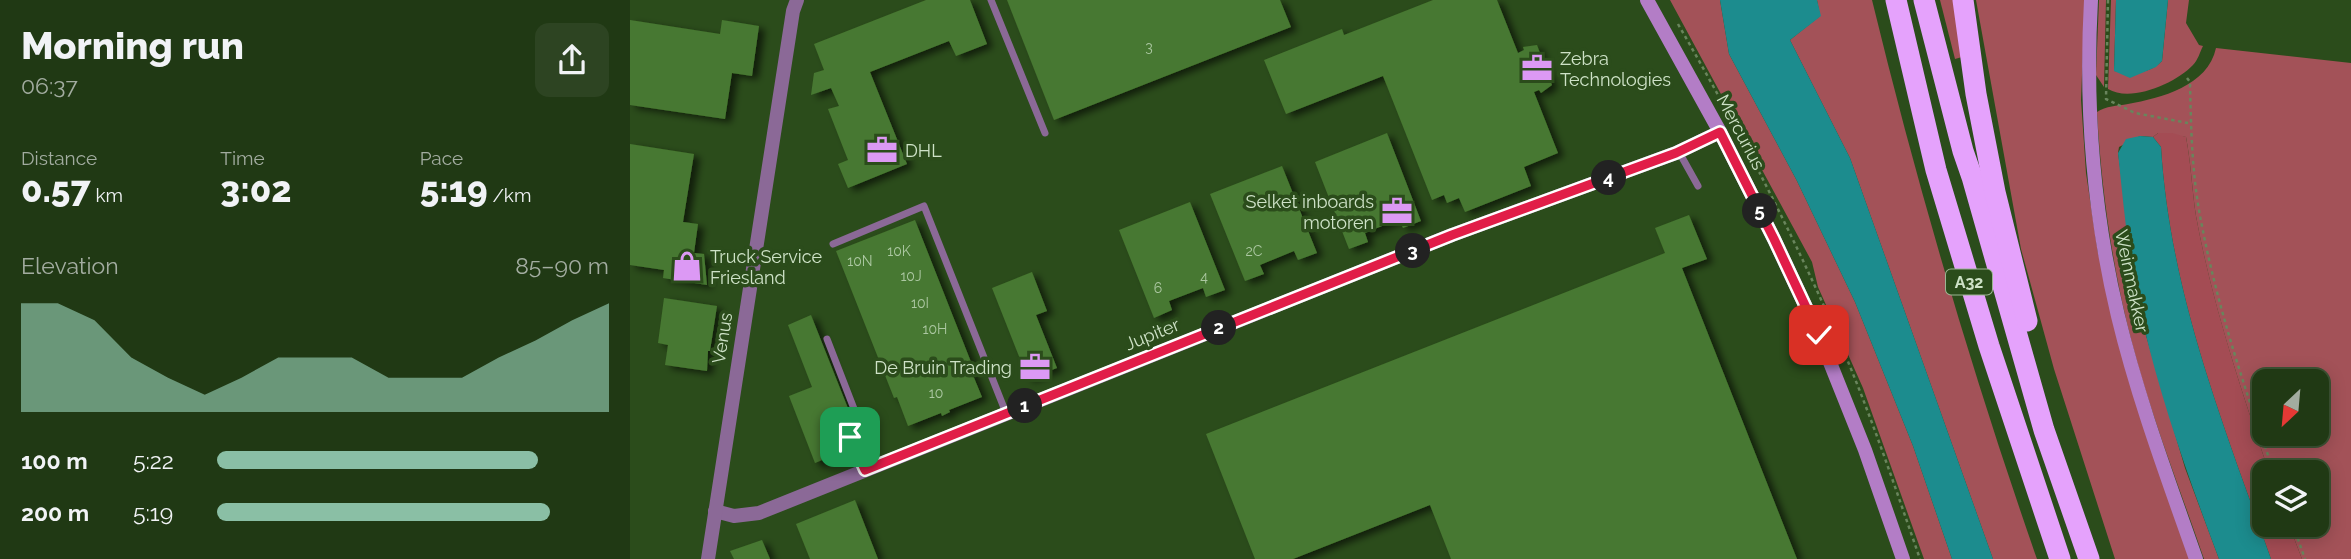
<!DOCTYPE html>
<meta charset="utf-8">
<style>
:root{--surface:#203914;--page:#2d4422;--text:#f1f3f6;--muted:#a2aca0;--line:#3d5334;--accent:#8abfa5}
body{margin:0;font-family:Raleway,sans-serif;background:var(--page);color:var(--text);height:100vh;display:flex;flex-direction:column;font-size:26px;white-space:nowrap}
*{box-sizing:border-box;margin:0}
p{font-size:23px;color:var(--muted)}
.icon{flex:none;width:38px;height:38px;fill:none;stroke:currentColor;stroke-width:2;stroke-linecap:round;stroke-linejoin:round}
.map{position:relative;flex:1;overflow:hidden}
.drawer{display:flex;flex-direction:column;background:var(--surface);width:630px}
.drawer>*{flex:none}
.needle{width:46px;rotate:206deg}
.buttons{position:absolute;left:1622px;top:369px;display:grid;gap:14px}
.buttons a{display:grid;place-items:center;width:77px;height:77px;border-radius:14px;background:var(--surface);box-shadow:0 4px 18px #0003,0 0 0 2px var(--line);font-size:35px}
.pin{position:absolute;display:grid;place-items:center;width:60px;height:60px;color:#fff;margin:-30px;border-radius:14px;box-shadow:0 4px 10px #0006}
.km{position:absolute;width:35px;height:35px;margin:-18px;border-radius:50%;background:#222;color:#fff;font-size:19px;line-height:35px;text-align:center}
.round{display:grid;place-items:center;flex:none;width:74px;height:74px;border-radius:14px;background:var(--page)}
.headline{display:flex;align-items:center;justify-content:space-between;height:119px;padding:0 21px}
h1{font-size:38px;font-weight:800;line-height:52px}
.stats{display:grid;grid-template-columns:repeat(3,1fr);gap:10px;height:119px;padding:7px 21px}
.stats div{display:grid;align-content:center}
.stats b{font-size:35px;font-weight:800}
.stats small{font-size:19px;font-weight:400}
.stats p{font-size:19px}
.chart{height:196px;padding:14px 21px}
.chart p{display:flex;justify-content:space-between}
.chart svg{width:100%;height:126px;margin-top:7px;fill:var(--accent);opacity:.7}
ul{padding:0 21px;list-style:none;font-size:23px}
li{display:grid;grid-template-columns:112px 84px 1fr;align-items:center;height:52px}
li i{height:18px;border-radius:9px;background:var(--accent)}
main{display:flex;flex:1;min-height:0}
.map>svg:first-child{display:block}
.green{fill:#a35258;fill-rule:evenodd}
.forest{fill:#a44c54}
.water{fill:#1c8c8e}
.building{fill:#477831;filter:url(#shadow)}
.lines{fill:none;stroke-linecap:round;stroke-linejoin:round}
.path{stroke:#69855c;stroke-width:2.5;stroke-dasharray:3.5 3.5;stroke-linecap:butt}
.lane{stroke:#8b6997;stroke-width:7}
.street{stroke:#8b6997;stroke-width:14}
.secondary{stroke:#b37dc6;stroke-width:14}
.highway{stroke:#e5a2fc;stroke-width:21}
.route-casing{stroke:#fff;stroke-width:14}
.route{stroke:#e11d48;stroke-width:9}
.labels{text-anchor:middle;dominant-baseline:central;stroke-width:7;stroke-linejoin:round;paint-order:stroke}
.number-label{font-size:14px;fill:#acc8a2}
.shield{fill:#2b4c1b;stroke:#9db593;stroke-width:2}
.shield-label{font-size:16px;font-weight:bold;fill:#cee2c7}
.poi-label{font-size:18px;fill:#cee2c7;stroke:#2b4c1b;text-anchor:start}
.street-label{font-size:18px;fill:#cee2c7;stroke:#2b4c1b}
</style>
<main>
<section class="drawer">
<div class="headline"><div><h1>Morning run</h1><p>06:37</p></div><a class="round"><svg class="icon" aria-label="share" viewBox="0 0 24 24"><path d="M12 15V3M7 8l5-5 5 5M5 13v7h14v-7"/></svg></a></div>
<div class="stats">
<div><p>Distance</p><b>0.57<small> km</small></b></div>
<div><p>Time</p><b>3:02</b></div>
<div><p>Pace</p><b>5:19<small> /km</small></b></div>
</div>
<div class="chart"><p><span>Elevation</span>85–90 m</p>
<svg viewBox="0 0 160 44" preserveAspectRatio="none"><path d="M0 44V6L10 6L20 12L30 25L40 32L50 38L60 32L70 25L80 25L90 25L100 32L110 32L120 32L130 25L140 19L150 12L160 6V44z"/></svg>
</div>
<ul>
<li><b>100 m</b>5:22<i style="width:82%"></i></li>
<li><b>200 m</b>5:19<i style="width:85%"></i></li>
</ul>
</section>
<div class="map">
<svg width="1721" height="559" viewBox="0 0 1721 559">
<defs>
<filter id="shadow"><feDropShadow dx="6" dy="3.5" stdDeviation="3.5" flood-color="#0009"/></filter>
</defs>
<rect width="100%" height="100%" fill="#2b4c1b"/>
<g class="green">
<polygon points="1040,0 1090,0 1099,54 1167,181 1225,302 1283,446 1322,559 1294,559 1233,388 1188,287 1182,262"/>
<path d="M1187,0h55c46,189 101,376 165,559h-44l-143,-401 -60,-118 30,-24z"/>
<polygon points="1310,0 1325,0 1332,57 1325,59"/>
<polygon points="1346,0 1455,0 1451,100 1456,173 1468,253 1560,559 1485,559 1424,369 1391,249"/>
<polygon points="1469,0 1476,0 1474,87 1466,75"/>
<path d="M1481,0h5l-2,71c18,2 35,4 48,-10l6,-61h21l-3,23 13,22 4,1c-3,6 -5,14 -10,19 -17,18 -62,38 -85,24z"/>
<path d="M1586,48l135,15v496h-49l-13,-34h28v-53h-48c-28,-83 -57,-168 -73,-256 -4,-26 -5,-53 -10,-79l-28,-4 -5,4 -13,-1 -21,11 -1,6 24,169 43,146 34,91h-15c-27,-79 -59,-158 -78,-240 -16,-68 -25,-137 -29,-207 9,-6 20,-6 31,-8 33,-6 80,-18 88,-56zM1634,382h53v52h-53z"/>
</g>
<path class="forest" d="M1528,133h14l14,4c5,26 6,53 10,79 16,87 45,173 73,256h-5v53h25l13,34h-31c-48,-136 -101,-266 -110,-412l-8,-10z"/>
<g class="water">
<polygon points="1090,0 1187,0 1191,16 1160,40 1220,158 1363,559 1322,559 1283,446 1225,302 1167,181 1099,54"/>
<polygon points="1486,0 1538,0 1532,61 1526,67 1500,78 1484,71"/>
<path d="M1510,136l13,1 8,10c9,146 62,276 110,412h-52c-29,-77 -57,-155 -76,-236 -14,-55 -19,-114 -25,-170l8,-14z"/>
</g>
<g class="building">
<polygon points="296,0 340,0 357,44 326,56 319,41 240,72 277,164 218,188 208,164 218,160 198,109 209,106 201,88 181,95 184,73 194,70 184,44"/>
<polygon points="377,0 650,0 661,27 424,120"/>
<polygon points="803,0 867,0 888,53 894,50 893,47 907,45 922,85 911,93 909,90 904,92 928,153 894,167 901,186 835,212 829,198 817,203 814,195 802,200 753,76 656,114 634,60 712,29 714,35"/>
<polygon points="0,20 90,34 92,20 129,26 122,76 102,73 95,119 0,105"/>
<polygon points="757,133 791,221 773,228 769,219 735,233 738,242 719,249 685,162"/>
<polygon points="0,144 64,154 53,222 68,224 64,253 74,254 77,285 33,278 34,270 0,265"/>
<polygon points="652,166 687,253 668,260 664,251 630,265 634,274 615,281 580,194"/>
<polygon points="560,202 595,290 576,297 573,288 539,301 542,310 524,318 489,230"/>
<polygon points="1059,215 1077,259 1052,268 1167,559 821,559 800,505 663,559 625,559 576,434 1035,253 1025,228"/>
<polygon points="285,220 343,367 340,368 352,397 319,410 320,412 312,416 311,413 278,426 267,397 264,398 206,251"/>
<polygon points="402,272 417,311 406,315 427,368 398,379 362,288"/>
<polygon points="34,298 87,306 80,351 78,351 77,371 35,365 38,345 28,343"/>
<polygon points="181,315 223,421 200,431 209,453 185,463 159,396 182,387 158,325"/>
<polygon points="225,500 248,559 180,559 166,524"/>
<polygon points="132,540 140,559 104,559 100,551"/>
</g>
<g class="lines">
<g class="path">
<polyline points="1478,0 1476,99 1505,113 1558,123"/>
<path d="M1048,24c60,104 116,211 163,321 30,70 54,142 79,214"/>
<path d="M1557,78l3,4c1,48 2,97 12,144 16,83 44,167 72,246"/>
<polyline points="1663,525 1675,559"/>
</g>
<g class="lane">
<polyline points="361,0 415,133"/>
<polyline points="1049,152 1068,186"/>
<polyline points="203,244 294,206 376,413"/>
<polyline points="197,339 233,432 220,437 235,470"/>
</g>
<g class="street">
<polyline points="85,511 104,516 129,513 822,235 1046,153 1090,132"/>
<polyline points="78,559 163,11 167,0"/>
</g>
<g class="secondary">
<polyline points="1017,0 1090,132 1144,239 1189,335 1235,450 1273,559"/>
<path d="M1461,0c-6,107 2,212 27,316 20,83 50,163 78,243"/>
</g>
<g class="highway">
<polyline points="1266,0 1306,170 1359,346 1430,559"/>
<polyline points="1294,0 1333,151 1342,177 1414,430 1459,559"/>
<polyline points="1333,0 1346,94 1365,192 1397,321"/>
</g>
</g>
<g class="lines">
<g class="route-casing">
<polyline id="route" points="220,437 235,470 822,235 1046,153 1090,132 1144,239 1189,335"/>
</g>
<use href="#route" class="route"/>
</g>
<defs>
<g id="office-bare" transform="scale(2.415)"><path d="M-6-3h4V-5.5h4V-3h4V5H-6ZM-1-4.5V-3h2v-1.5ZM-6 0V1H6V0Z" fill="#dc99f4" stroke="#2b4c1b" stroke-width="2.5" paint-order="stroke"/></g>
<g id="shop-bare" transform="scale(2.415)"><path d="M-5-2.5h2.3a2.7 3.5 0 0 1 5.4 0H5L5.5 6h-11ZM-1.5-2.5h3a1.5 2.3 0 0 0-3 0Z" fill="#dc99f4" stroke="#2b4c1b" stroke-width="2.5" paint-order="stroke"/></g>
</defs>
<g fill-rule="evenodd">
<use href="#office-bare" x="907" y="68"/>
<use href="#office-bare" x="252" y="150"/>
<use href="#office-bare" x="767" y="211"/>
<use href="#shop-bare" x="57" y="266"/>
<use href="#office-bare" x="405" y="367"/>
</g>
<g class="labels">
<g class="number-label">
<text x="519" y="47">3</text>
<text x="269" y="251">10K</text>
<text x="624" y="251">2C</text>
<text x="230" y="261">10N</text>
<text x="281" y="276">10J</text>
<text x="574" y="277">4</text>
<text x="528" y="288">6</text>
<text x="290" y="303">10I</text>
<text x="305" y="329">10H</text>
<text x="306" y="393">10</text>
</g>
<rect class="shield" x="1316" y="269.5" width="46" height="25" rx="5"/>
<g class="shield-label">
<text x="1339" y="282">A32</text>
</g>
<g class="poi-label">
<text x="930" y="58">Zebra<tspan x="930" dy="21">Technologies</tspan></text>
<text x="275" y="150">DHL</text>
<text x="744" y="201" text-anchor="end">Selket inboards<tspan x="744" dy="21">motoren</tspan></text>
<text x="80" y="256">Truck Service<tspan x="80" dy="21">Friesland</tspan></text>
<text x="382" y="367" text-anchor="end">De Bruin Trading</text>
</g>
<g class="street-label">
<text transform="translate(1111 132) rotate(62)">Mercurius</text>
<text transform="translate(1502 281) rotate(78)">Weinmakker</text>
<text transform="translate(522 334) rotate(-22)">Jupiter</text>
<text transform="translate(92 338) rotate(-81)">Venus</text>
</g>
</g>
</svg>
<div class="buttons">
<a><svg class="needle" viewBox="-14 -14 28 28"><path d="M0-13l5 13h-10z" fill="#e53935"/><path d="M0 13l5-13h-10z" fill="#a2aca0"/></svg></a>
<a><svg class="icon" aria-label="layers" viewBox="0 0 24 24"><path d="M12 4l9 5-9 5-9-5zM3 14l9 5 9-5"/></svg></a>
</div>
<div class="pin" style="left:220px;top:437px;background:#1e9e55"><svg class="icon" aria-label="arrive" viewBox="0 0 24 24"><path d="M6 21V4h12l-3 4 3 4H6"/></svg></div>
<div class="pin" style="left:1189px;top:335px;background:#d93025"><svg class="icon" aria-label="check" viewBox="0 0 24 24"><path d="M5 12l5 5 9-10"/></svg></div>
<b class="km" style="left:395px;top:406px">1</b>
<b class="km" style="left:589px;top:328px">2</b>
<b class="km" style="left:783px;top:251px">3</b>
<b class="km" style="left:979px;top:178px">4</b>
<b class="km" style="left:1130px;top:211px">5</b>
</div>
</main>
